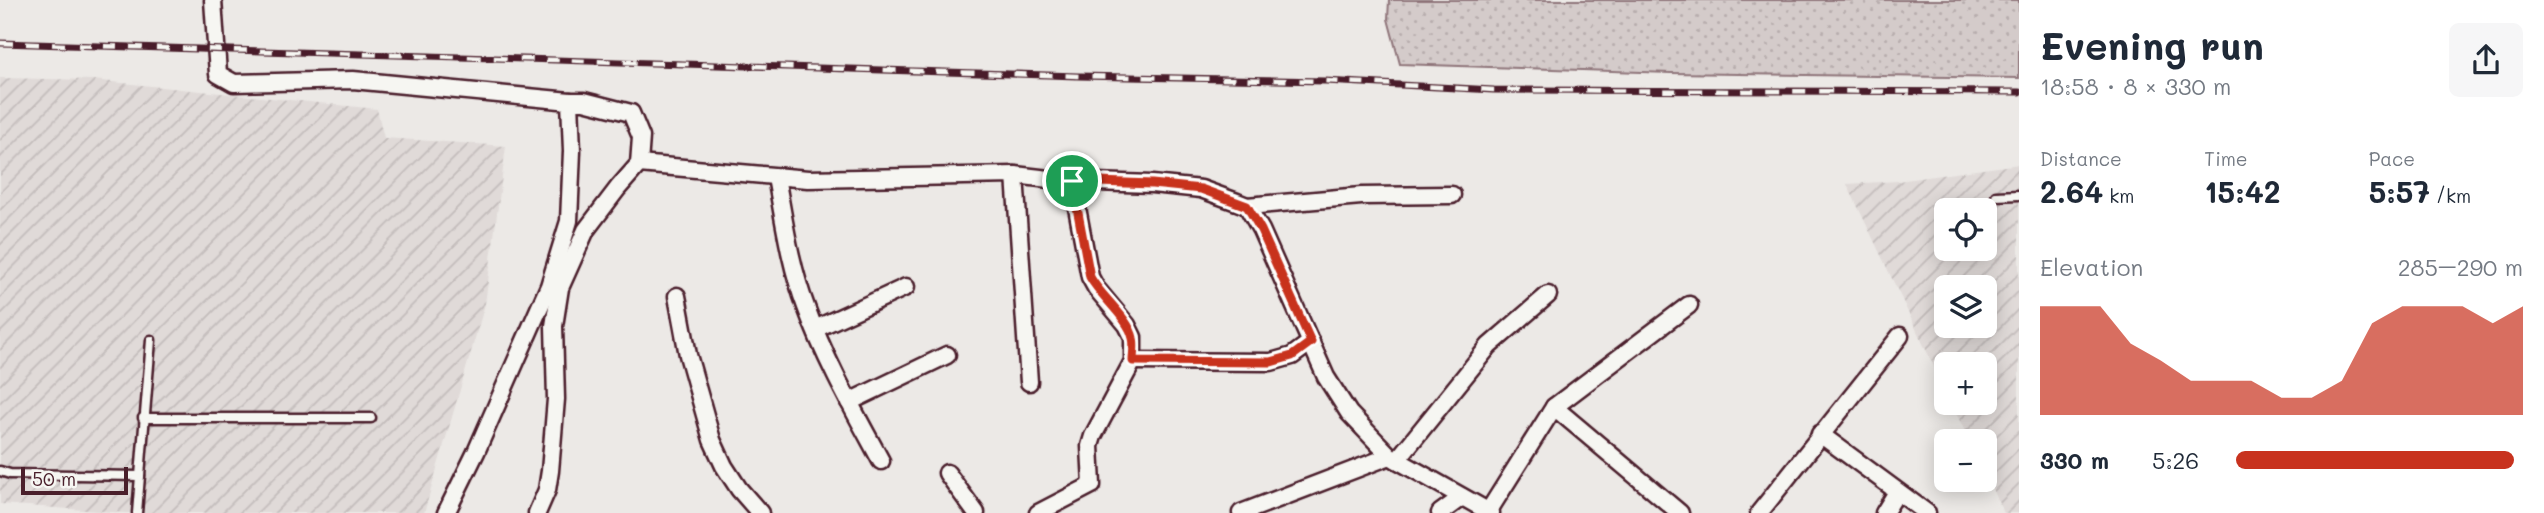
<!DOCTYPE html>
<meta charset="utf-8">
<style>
:root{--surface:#fff;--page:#f6f6f7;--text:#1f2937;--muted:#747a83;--accent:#c8321e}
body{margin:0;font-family:Mali,sans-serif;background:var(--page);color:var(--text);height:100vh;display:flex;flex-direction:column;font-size:26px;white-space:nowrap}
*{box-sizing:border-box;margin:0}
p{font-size:23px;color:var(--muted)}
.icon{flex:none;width:38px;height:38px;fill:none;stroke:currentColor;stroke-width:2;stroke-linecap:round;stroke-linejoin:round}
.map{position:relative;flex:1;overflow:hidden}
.side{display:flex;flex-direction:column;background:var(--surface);width:525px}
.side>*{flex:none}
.tools{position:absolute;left:1934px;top:198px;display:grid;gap:14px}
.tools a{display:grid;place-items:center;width:63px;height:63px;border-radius:10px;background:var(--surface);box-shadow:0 4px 18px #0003;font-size:35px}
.scale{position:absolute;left:21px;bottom:18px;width:107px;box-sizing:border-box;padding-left:7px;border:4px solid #4a1f2b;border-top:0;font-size:19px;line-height:24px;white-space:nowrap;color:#4a1f2b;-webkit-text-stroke:5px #f6f6f2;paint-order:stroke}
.pin{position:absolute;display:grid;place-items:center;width:60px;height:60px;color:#fff;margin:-30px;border:4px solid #fff;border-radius:50%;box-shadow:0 2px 7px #0007}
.round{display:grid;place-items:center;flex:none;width:74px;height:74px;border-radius:10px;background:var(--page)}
.headline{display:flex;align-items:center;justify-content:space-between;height:119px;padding:0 21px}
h1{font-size:38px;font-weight:700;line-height:52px}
.figures{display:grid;grid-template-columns:repeat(3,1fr);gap:10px;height:119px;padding:7px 21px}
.figures div{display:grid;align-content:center}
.figures b{font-size:30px;font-weight:700}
.figures small{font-size:19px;font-weight:400}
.figures p{font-size:19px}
.chart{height:196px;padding:14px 21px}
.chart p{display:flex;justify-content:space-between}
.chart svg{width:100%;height:126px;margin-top:7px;fill:var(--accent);opacity:.7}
ul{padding:0 21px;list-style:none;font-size:23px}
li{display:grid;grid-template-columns:112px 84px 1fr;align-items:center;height:52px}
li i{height:18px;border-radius:9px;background:var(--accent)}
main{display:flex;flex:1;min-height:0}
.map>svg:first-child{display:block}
.industrial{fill:url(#industrial-furrows);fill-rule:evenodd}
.green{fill:url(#green-dots);stroke:#8f757a;stroke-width:2}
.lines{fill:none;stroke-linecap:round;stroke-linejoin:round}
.lane-casing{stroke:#4a1f2b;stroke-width:13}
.street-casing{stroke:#4a1f2b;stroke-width:21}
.lane{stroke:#f6f6f2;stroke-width:8}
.street{stroke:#f6f6f2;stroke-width:16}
.rail-casing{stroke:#4a1f2b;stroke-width:7}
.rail{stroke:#f6f6f2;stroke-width:4.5;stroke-dasharray:13;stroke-linecap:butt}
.route-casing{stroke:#fff;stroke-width:14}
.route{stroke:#c8321e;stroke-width:9}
</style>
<main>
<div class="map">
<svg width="2019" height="513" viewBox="0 0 2019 513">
<defs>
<pattern id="industrial-furrows" width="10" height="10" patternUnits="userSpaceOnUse" patternTransform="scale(1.75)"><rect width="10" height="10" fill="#e0dad8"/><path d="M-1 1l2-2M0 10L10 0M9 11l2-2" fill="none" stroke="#c2bbba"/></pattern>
<pattern id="green-dots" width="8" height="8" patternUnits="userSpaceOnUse" patternTransform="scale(1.75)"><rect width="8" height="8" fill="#d4cbca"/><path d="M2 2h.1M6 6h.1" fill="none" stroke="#b8aeae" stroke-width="1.8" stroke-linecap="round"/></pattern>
</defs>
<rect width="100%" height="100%" fill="#ece9e6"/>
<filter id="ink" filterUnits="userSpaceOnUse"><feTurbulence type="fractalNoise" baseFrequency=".0143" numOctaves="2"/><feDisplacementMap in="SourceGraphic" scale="14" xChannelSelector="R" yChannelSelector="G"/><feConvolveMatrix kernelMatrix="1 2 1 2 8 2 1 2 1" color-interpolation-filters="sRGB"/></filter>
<g filter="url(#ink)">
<g class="industrial">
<polygon points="0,78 93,80 377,109 384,138 506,146 485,304 424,513 126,513 0,504"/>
<path d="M2019,164v349h-15l-19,-41 -1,-31h-14l-19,-38 33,-1v-38h-38v28l-99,-208 51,-3zM1946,210h38v38h-38zM1946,287h38v39h-38z"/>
</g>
<polygon class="green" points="1389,0 2019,0 2019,78 1671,73 1400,64 1388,19"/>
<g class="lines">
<g class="lane-casing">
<g id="lane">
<polyline points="1996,196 2019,195"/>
<polyline points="143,418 371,418"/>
<polyline points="0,471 10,474 140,476"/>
<polyline points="137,513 151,340"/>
</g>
</g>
<g class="street-casing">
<g id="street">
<polyline points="213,0 218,74 234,83 353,80 570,101 572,151 569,221 549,286 476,452 446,513"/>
<polyline points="639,164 808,179 1015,175 1066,181 1152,184 1201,189 1237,202 1247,206 1261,230 1326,377 1349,413 1390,456 1491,513"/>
<polyline points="1015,175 1029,382"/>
<path d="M776,177c8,43 14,88 30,130 19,53 48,104 75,154"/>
<polyline points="1247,206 1361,196 1452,195"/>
<polyline points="677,296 688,355 712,440 724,466 739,489 760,513"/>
<polyline points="815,329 906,287"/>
<polyline points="1133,361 1271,362 1292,356 1311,342"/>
<polyline points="849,402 947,355"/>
<polyline points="1554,407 1680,513"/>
<polyline points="1820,434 1927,513"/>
<polyline points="1397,460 1489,346 1548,295"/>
<polyline points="947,473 976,513"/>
<polyline points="1488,512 1554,407 1689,305"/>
<polyline points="537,513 547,490 550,471 556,399 554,326 560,288 586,230 618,188 639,164 641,137 631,113 584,101 570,101"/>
<polyline points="1038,513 1092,485 1090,446 1093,436 1133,361 1133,337 1127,325 1096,288 1090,277 1072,181"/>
<polyline points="1241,513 1390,456"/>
<polyline points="1440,513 1462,497"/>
<polyline points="1759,513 1900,336"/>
<polyline points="1884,513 1897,492"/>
</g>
</g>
<use href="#lane" class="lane"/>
<use href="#street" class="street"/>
<g class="rail-casing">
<polyline id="rail" points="0,43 1078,76 1325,81 1494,90 2019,92"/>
</g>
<use href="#rail" class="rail"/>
</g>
</g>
<g class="lines" filter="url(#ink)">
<g class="route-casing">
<path id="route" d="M1072,181l80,3 49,5 46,17 14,24 50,112 -19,14 -21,6 -138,-1c0,-7 2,-16 0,-23 -4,-20 -33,-42 -43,-61z"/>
</g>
<use href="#route" class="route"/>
</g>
</svg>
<div class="tools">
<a><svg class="icon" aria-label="locate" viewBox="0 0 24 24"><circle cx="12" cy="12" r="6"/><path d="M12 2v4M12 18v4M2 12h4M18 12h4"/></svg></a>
<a><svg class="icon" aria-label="layers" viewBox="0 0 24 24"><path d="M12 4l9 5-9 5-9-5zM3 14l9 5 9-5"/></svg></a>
<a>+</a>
<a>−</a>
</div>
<div class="scale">50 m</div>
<div class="pin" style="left:1072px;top:181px;background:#1e9e55"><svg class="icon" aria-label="arrive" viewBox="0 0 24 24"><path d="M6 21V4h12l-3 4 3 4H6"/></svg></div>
</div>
<section class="side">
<div class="headline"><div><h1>Evening run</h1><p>18:58 · 8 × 330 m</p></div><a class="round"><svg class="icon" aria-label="share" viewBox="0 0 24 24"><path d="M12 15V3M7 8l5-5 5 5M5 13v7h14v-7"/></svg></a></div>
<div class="figures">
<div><p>Distance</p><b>2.64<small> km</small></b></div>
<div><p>Time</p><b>15:42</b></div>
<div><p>Pace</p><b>5:57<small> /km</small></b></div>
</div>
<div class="chart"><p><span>Elevation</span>285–290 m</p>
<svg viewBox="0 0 160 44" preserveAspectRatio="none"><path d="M0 44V6L10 6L20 6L30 19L40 25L50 32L60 32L70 32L80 38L90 38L100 32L110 12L120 6L130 6L140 6L150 12L160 6V44z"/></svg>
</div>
<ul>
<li><b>330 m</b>5:26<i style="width:97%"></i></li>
</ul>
</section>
</main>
